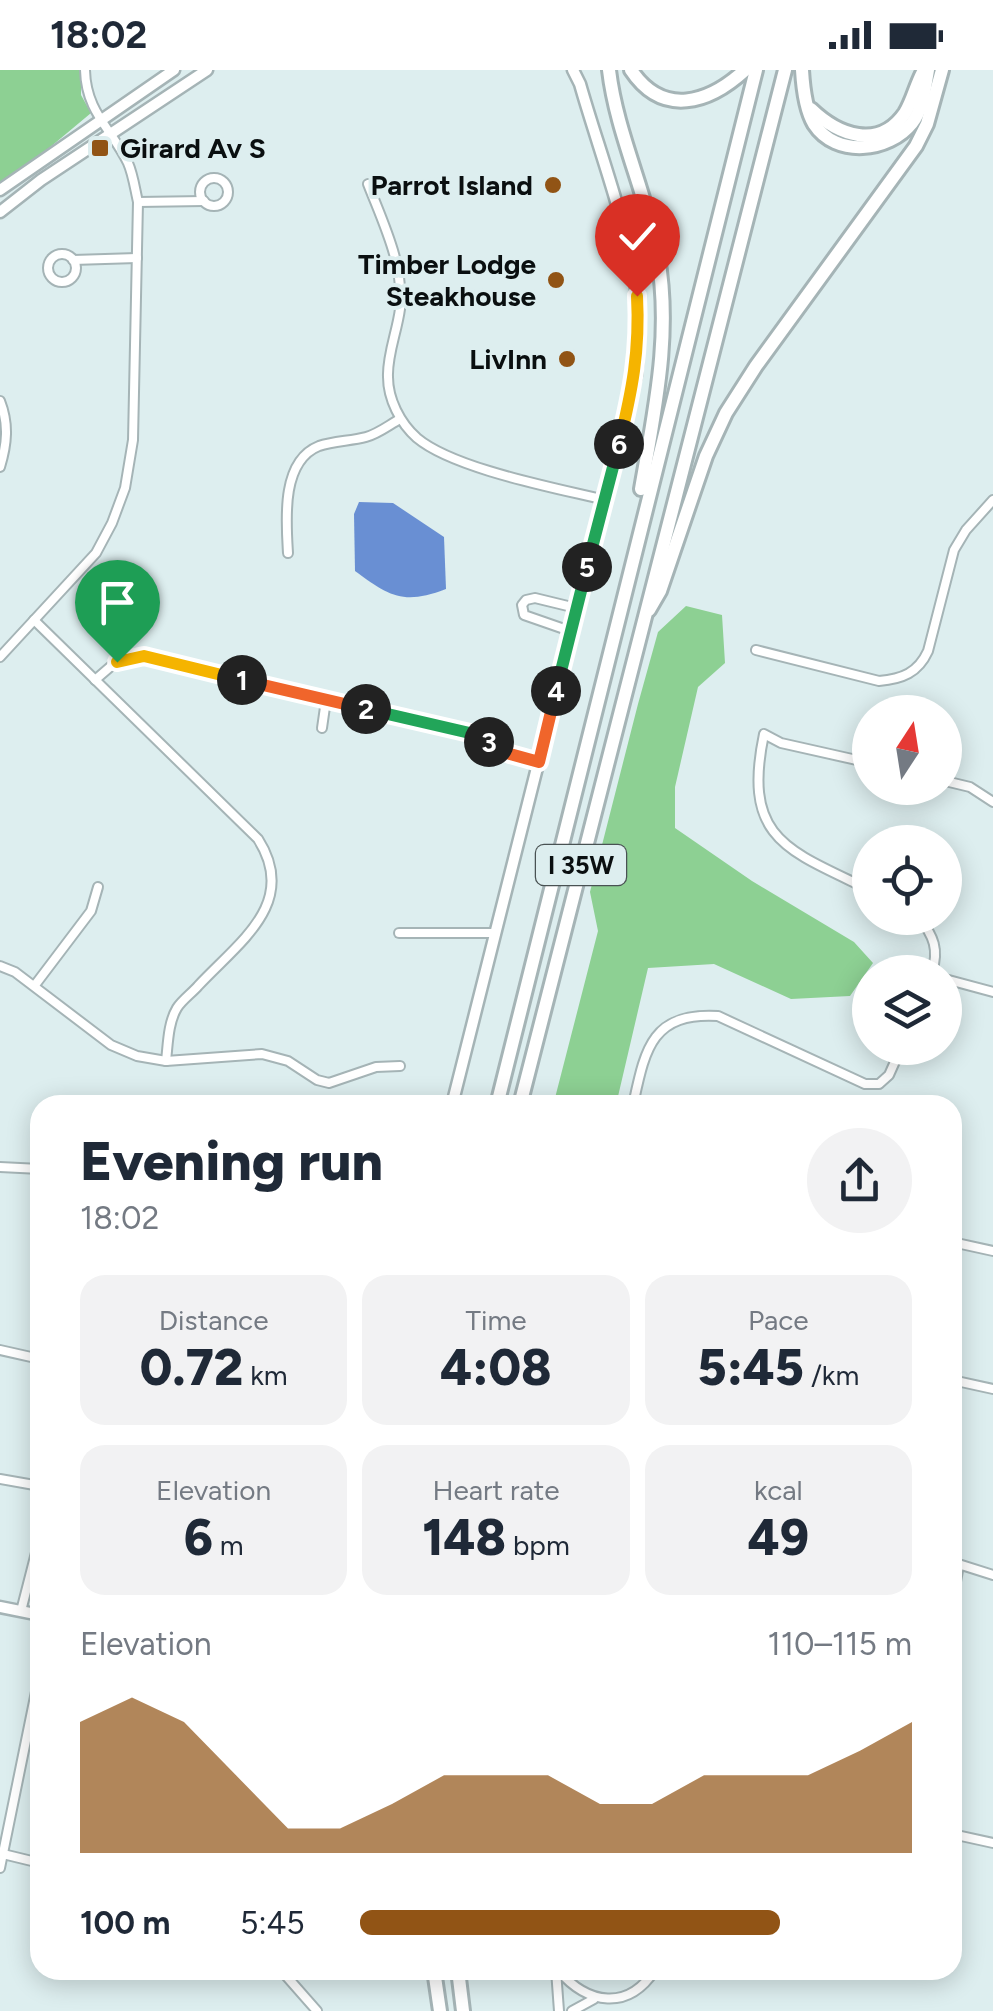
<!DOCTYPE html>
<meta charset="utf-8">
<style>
:root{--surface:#fff;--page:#f2f2f3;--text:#1f2937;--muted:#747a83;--accent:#915415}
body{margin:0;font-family:Figtree,sans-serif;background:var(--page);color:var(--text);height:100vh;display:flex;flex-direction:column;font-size:38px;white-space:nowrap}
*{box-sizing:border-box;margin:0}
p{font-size:32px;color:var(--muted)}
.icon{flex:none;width:55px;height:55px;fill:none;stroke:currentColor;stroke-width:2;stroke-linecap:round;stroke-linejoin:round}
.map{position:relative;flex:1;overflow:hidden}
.details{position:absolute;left:30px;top:1025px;width:932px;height:885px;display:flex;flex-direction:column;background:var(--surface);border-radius:30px;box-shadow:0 5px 25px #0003}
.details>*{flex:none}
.needle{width:65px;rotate:12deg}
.tools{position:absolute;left:852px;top:625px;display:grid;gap:20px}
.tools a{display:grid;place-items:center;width:110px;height:110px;border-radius:50%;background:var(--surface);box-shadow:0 5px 25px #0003;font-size:50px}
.pin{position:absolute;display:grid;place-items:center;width:85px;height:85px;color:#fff;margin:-102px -42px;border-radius:50% 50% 50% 0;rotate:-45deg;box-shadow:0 0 10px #0007}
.pin .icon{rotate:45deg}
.km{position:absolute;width:50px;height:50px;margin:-25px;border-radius:50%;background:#222;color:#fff;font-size:28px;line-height:50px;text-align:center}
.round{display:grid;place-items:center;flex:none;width:105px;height:105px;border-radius:52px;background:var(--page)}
.summary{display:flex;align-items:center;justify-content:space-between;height:170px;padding:0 50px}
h1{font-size:55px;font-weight:800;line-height:75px}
.figures{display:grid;grid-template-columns:repeat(3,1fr);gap:15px;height:170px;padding:10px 50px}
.figures div{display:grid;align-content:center;border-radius:25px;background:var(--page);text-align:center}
.figures b{font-size:50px;font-weight:800}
.figures small{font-size:28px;font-weight:400}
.figures p{font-size:28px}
.chart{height:280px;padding:20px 50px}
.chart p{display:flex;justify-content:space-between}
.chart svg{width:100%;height:180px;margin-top:10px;fill:var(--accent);opacity:.7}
ul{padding:0 50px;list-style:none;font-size:32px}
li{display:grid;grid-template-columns:160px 120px 1fr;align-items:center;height:75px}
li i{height:25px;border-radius:12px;background:var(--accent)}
.status{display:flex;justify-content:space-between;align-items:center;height:70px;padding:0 50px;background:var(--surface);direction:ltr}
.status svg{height:28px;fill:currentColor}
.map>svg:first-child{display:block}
.green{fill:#8dd093}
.water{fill:#698fd3}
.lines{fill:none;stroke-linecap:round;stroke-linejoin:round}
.street-casing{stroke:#a5b4b6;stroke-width:12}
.secondary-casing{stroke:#a5b4b6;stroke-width:15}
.highway-casing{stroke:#a5b4b6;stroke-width:18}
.street{stroke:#fff;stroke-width:8}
.secondary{stroke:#fff;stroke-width:10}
.highway{stroke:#fff;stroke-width:12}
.split-1-casing{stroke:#fff;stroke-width:20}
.split-2-casing{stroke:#fff;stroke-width:20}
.split-3-casing{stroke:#fff;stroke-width:20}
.split-4-casing{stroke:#fff;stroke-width:20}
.split-5-casing{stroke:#fff;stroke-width:20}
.split-6-casing{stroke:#fff;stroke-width:20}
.split-7-casing{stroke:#fff;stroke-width:20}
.split-1{stroke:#f5b400;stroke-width:12}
.split-2{stroke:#f0652b;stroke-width:12}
.split-3{stroke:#22a559;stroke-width:12}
.split-4{stroke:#f0652b;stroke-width:12}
.split-5{stroke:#22a559;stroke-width:12}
.split-6{stroke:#22a559;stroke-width:12}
.split-7{stroke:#f5b400;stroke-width:12}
.poi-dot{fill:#915415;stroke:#ddeeef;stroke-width:4}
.labels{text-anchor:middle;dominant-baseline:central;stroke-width:8;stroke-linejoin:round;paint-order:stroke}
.shield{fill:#ddeeef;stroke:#495253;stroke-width:2.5}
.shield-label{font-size:25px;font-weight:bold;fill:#0a0f10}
.poi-label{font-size:28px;font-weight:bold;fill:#0a0f10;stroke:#ddeeef;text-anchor:end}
</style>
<div class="status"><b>18:02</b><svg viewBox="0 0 49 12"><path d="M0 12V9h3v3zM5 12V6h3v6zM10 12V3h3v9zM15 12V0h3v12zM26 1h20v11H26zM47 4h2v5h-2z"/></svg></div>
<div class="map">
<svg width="993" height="1941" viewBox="0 0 993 1941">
<rect width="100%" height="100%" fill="#ddeeef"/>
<g class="green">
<polygon points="0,0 81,0 81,25 91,43 0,119"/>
<polygon points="686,536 722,545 725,593 698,617 675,717 675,758 752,811 854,872 873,893 850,926 791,929 714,894 648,898 616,1035 557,1035 555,1028 598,861 590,822 638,634 658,562"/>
</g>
<path class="water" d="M359,432l34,1 51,34 2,52c-42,16 -56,8 -91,-18l-1,-57z"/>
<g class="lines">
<g class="street-casing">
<g id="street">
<circle cx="214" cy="122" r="14"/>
<path d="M368,114c16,41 36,81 32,125 -3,23 -13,46 -12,68 0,22 12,46 29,61 37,31 139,50 188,62"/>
<polyline points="138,132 204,131"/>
<circle cx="62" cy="198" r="14"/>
<polyline points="73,190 137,188"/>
<path d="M0,331c9,23 7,43 0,66"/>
<path d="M288,483c-2,-33 -7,-92 31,-107 14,-5 32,-5 47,-9 12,-3 23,-12 34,-18"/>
<path d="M34,550l224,219c41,64 -19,103 -60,147 -6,7 -16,14 -21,22 -9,15 -9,36 -11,53"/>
<polyline points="570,561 524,545 522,535 526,530 535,528 576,538"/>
<path d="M756,580l123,31c23,-2 39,-8 49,-30l26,-101 12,-20 27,-30"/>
<path d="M0,587l96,-104 16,-30 13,-35 8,-48 5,-238c-3,-13 -5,-28 -10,-39 -17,-35 -42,-51 -43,-93"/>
<polyline points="95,610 117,591 144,586 474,664 511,684 539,693"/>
<polyline points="322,658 326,630"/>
<path d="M870,693l-89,-20 -17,-9c-22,105 23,116 106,156"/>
<polyline points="945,711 970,717 993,732"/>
<path d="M919,848c15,18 20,32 13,54"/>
<polyline points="399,863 496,863"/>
<polyline points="0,896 15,902 111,975 137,986 166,991 262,984 288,991 317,1010 329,1013 376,997 400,996"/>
<polyline points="945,909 993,922"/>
<polyline points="35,915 91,841 98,817"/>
<path d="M633,1035c12,-55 18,-93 85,-89l147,68h14l10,-9 12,-27"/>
<polyline points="0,1097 40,1099"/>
<polyline points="952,1172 993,1181"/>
<polyline points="0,1280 40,1289"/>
<polyline points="952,1310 993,1319"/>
<polyline points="0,1409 40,1416"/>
<polyline points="952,1492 993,1505"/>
<polyline points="952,1534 959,1495"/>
<polyline points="21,1541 40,1467"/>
<polyline points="952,1764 993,1773"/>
<polyline points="3,1784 40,1793"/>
<polyline points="0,1798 40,1602"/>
<polyline points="281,1900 317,1941"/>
<polyline points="556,1900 559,1941"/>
<path d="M558,1900c30,35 70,41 97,0"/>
<polyline points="572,1941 594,1929"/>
</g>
</g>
<g class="secondary-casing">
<g id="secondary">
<polyline points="0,120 174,0"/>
<polyline points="0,142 41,110 207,0"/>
<path d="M452,1035l184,-730c2,-26 5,-52 1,-79 -8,-68 -38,-145 -57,-212l-7,-14"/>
<polyline points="0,1537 40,1545"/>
</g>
</g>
<g class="highway-casing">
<g id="highway">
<path d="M609,0c7,60 35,118 47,177 17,81 -1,162 -15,242"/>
<path d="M631,0c32,48 78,33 114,0"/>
<path d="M802,0c1,17 3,39 12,54 22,34 75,28 98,-1 11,-14 13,-36 16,-53"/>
<path d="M811,39c27,26 68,42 94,4 8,-13 11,-29 19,-43"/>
<polyline points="649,540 660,521 706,386 726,343 756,296 916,76 927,54 942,0"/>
<polyline points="497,1035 756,0"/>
<polyline points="520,1035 785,0"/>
<polyline points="434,1900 440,1941"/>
<polyline points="458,1900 463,1941"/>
</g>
</g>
<use href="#street" class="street"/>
<use href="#secondary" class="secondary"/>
<use href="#highway" class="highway"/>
</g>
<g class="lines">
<g class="split-1-casing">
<polyline id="split-1" points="117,592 144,586 242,610"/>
</g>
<g class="split-2-casing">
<polyline id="split-2" points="242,610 366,639"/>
</g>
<g class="split-3-casing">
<polyline id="split-3" points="366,639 474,664 489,672"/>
</g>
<g class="split-4-casing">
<polyline id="split-4" points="489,672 510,684 539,692 556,621"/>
</g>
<g class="split-5-casing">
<polyline id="split-5" points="556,621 587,497"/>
</g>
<g class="split-6-casing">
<polyline id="split-6" points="587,497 619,374"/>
</g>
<g class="split-7-casing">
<path id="split-7" d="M619,374c13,-53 21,-93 18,-148"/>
</g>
<use href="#split-1" class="split-1"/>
<use href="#split-2" class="split-2"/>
<use href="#split-3" class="split-3"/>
<use href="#split-4" class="split-4"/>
<use href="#split-5" class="split-5"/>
<use href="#split-6" class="split-6"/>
<use href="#split-7" class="split-7"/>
</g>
<g class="poi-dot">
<rect x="90" y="68" width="20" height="20" rx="5"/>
<circle cx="553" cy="115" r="10"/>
<circle cx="556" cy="210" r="10"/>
<circle cx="567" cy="289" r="10"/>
</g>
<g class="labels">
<rect class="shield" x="536" y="775" width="90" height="40" rx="8"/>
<g class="shield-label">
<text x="581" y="795">I 35W</text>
</g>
<g class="poi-label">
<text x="120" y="78" text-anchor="start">Girard Av S</text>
<text x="533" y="115">Parrot Island</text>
<text x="536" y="194">Timber Lodge<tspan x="536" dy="32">Steakhouse</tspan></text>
<text x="547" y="289">LivInn</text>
</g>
</g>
</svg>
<div class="tools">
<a><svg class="needle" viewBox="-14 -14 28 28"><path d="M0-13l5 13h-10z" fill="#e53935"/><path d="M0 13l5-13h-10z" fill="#747a83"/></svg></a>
<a><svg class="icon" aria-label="locate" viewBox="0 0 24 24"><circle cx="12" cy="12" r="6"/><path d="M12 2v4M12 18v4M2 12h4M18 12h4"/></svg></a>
<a><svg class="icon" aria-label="layers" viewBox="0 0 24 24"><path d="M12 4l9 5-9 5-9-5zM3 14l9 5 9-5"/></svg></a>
</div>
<div class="pin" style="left:117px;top:592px;background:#1e9e55"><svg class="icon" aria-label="arrive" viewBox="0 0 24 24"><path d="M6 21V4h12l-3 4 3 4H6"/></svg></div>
<div class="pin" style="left:637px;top:226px;background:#d93025"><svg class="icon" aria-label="check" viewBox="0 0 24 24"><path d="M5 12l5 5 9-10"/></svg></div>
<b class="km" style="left:242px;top:610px">1</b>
<b class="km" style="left:366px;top:639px">2</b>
<b class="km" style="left:489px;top:672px">3</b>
<b class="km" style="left:556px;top:621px">4</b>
<b class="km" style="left:587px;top:497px">5</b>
<b class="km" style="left:619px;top:374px">6</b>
<section class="details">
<div class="summary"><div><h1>Evening run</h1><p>18:02</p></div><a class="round"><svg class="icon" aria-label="share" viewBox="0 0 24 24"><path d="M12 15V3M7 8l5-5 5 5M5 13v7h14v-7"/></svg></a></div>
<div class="figures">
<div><p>Distance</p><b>0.72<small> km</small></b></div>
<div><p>Time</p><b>4:08</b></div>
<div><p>Pace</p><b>5:45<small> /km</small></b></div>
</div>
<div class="figures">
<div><p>Elevation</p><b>6<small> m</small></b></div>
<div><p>Heart rate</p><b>148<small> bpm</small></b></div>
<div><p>kcal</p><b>49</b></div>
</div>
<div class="chart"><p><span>Elevation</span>110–115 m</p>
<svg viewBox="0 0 160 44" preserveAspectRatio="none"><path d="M0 44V12L10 6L20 12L30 25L40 38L50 38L60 32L70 25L80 25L90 25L100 32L110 32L120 25L130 25L140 25L150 19L160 12V44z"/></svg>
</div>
<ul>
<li><b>100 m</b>5:45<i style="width:76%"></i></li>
</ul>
</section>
</div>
